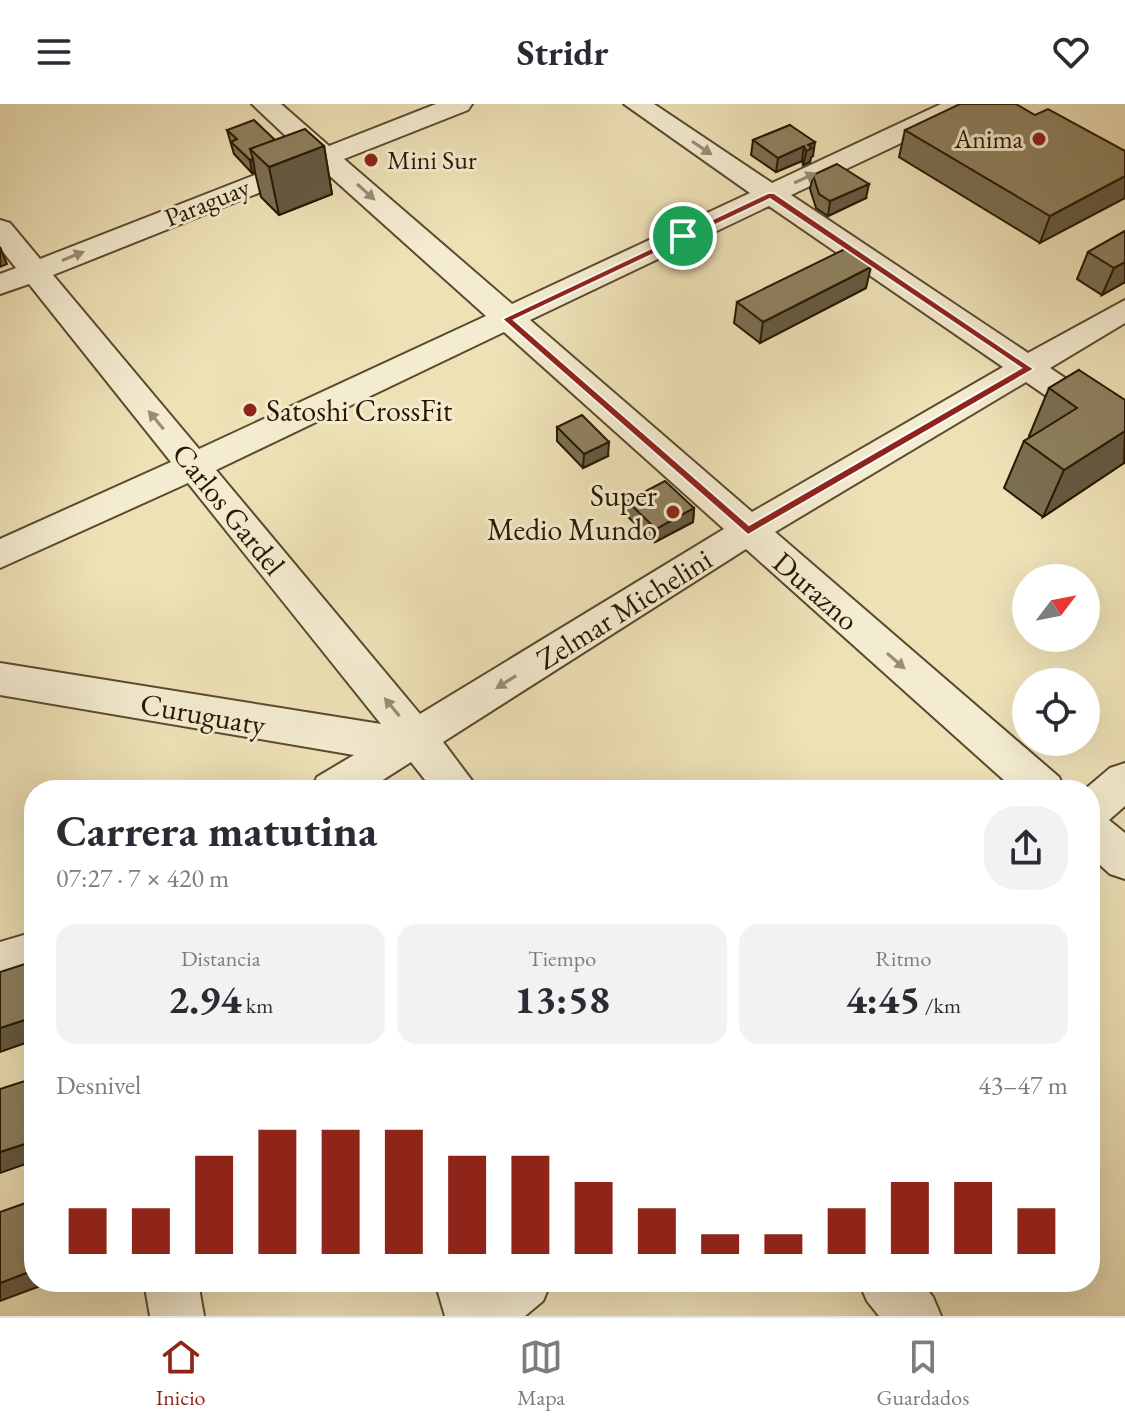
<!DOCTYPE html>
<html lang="es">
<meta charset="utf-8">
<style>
:root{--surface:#fff;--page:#f2f2f3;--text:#2b2b33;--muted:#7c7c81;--line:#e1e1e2;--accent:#8f2418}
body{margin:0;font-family:"EB Garamond",serif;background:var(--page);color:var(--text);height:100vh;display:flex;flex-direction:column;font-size:30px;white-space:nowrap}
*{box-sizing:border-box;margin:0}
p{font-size:26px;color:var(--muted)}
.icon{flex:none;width:44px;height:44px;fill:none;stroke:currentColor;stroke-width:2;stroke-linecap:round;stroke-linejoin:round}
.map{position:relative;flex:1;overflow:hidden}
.side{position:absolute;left:24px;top:676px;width:1076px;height:512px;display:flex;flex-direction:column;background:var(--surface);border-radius:32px;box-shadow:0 8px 32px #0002}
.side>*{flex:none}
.needle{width:52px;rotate:58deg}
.buttons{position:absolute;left:1012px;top:460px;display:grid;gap:16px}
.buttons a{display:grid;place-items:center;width:88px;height:88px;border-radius:50%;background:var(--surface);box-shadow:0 8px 32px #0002;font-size:40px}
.pin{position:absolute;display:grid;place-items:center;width:68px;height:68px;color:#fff;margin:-34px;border:4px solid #fff;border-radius:50%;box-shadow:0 2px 8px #0007}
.round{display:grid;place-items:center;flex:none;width:84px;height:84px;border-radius:32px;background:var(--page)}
.summary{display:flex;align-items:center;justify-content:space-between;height:136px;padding:0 32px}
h1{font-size:44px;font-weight:700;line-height:60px}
.figures{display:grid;grid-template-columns:repeat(3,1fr);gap:12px;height:136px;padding:8px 32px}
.figures div{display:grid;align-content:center;border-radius:20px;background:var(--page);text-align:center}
.figures b{font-size:40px;font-weight:700}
.figures small{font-size:22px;font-weight:400}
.figures p{font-size:22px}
.chart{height:224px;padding:16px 32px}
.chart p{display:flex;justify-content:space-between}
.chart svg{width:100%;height:144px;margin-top:8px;stroke:var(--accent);stroke-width:6}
header{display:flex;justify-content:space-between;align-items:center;height:104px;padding:0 32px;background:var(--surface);font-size:36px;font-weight:700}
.dock{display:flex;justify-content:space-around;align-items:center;height:112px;border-top:2px solid var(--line);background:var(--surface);font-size:22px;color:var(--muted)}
.dock a{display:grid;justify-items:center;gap:4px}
.dock .on{color:var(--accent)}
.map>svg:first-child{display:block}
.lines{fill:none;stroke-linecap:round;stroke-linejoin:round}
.minor-casing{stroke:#5a4a2e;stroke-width:4}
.minor{fill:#f4ecd0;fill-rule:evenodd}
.wall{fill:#7b6f52;stroke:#291800;stroke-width:2}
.shaded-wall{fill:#645a42;stroke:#291800;stroke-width:2}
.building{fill:#8f815f;stroke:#291800;stroke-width:2}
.oneway{fill:#998d72}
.route{fill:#8f2418;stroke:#fff;stroke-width:2;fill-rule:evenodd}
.poi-dot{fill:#8f2418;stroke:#f4ecd0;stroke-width:3}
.labels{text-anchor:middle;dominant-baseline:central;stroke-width:6;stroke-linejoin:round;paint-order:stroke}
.far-poi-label{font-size:26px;fill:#291800;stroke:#f4ecd0;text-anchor:end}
.far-street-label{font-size:26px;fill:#291800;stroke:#f4ecd0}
.poi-label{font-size:30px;fill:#291800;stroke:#f4ecd0;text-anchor:start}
.street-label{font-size:30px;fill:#291800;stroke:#f4ecd0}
</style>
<header><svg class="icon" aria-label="menu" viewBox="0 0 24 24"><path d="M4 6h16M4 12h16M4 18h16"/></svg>Stridr<svg class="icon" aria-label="heart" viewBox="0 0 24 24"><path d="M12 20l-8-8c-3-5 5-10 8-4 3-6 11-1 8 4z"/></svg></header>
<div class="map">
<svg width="1125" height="1212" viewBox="0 0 1125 1212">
<rect width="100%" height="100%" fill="#eee1b6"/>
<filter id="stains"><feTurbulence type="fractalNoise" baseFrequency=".0025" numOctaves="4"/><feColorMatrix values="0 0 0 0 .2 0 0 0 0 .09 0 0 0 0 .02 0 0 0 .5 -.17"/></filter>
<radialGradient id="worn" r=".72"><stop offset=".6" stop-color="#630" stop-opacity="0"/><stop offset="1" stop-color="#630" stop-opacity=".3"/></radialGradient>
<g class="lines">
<g class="minor-casing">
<g id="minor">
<path d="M252,0h29l48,42 107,-42h36l-4,6 -124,49 168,145 238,-111 -126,-89h30l118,79 169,-79h34l-4,6 -180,85 237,158 97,-53v23l-75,45 75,50v28l-12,-4 -87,-60 -251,150 284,245 6,13h-50l-269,-241 -303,193 36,48h-46l-22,-28 -44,28h-56l6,-13 37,-22 -354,-60v-32l381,61 -193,-241 -188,85v-29l171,-77 -142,-178 -29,10v-20l16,-6 -16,-20v-28l10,3 30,36 266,-104zM321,64l165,148 -287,133 -146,-174zM769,102l234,161 -251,145 -222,-192zM504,228l220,197 -304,185 -204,-244z"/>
<polygon points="1125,659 1125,702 1109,716 1125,729 1125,775 1110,770 1090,752 1090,686 1084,686 1110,664"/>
<polygon points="34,828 34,870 0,882 0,838"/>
<polygon points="144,1178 198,1178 204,1212 150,1212"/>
<polygon points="435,1178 551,1178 543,1197 525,1212 445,1212"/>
<polygon points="859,1178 921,1178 933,1193 941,1212 879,1212 867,1197"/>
</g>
</g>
<use href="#minor" class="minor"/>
</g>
<g class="wall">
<polygon points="1035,11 1125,47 1040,139 899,53 905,26"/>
<polygon points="790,21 813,52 811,53 810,58 803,61 802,57 776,68 751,51 753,36"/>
<polygon points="227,26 275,36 324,42 332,90 279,111 261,93 255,68 252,69 234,50"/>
<polygon points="813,71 866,94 828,112 816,104 810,85"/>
<polygon points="1125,127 1125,178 1102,191 1077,175 1088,148"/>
<polygon points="866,184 760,239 734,219 737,198"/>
<polygon points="1079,266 1124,359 1043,413 1004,384 1024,337 1031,333 1029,332 1049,284"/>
<polygon points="557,323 608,352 583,364 557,337"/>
<polygon points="627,397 694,404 693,418 655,438 626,411"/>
</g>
<g class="shaded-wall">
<polygon points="815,38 813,52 811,53 810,58 803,61 808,41"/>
<polygon points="324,42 332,90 279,111 269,63"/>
<polygon points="804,42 802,57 776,68 778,54"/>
<polygon points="253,55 255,68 252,69 250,56"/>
<polygon points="1125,72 1125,94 1040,139 1050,112"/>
<polygon points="869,80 866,94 828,112 830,97"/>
<polygon points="0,143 7,160 0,163"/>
<polygon points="1125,158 1125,178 1102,191 1114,164"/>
<polygon points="871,163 866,184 760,239 763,218"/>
<polygon points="1125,327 1124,359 1043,413 1064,366"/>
<polygon points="609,338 608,352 583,364 584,350"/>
<polygon points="694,404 693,418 655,438 656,425"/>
<polygon points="34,913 34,936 0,948 0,924"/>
<polygon points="34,1037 34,1057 0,1069 0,1048"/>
<polygon points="34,1166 34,1178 51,1178 0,1197 0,1179"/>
</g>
<g class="building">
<polygon points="960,0 1016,0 1035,11 1048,5 1125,47 1125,72 1050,112 905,26"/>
<polygon points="254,16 275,36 250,45 253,55 250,56 231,38 237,35 227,26"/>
<polygon points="790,21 815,38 808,41 812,44 806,47 804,42 778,54 753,36"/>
<polygon points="305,25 324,42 269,63 250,45"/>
<polygon points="837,60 869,80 830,97 819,90 813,71"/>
<polygon points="1125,127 1125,158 1114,164 1088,148"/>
<polygon points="845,145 871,163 763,218 737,198"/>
<polygon points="1079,266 1125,296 1125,327 1064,366 1024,337 1077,304 1049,284"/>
<polygon points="582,311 609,338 584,350 557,323"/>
<polygon points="665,377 694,404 656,425 627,397"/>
<polygon points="34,857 34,913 0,924 0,868"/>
<polygon points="34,974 34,1037 0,1048 0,985"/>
<polygon points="34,1096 34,1166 0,1179 0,1108"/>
</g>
<defs><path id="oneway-solid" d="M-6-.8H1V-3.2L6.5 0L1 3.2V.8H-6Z" transform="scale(2)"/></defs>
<g class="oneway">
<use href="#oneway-solid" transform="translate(702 44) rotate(34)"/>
<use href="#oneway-solid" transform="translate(805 74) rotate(-25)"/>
<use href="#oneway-solid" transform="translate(366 88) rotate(42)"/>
<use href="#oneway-solid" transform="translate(73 152) rotate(-22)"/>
<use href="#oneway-solid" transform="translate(156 316) rotate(-130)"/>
<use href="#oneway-solid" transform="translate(896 557) rotate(41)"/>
<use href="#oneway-solid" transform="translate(506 578) rotate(148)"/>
<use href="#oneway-solid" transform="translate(392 603) rotate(-129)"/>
</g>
<path class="route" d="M768,89h6l260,176 -286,166 -246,-216zM770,95l251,169 -272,157 -235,-205z"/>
<g class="poi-dot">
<circle cx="1039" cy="35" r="8"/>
<circle cx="371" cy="56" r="8"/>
<circle cx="250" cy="306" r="8"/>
<circle cx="673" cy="408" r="8"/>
</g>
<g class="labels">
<g class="far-poi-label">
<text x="1023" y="35">Anima</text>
<text x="387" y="56" text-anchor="start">Mini Sur</text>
</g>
<g class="far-street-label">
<text transform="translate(207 98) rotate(-22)">Paraguay</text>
</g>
<g class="poi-label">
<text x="266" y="306">Satoshi CrossFit</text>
<text x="657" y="391" text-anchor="end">Super<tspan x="657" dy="34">Medio Mundo</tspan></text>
</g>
<g class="street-label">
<text transform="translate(229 405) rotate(51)">Carlos Gardel</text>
<text transform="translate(816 487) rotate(41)">Durazno</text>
<text transform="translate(624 505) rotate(-32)">Zelmar Michelini</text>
<text transform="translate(203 610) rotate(10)">Curuguaty</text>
</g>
</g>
<rect width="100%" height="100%" filter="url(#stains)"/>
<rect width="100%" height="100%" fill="url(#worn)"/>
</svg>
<div class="buttons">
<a><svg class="needle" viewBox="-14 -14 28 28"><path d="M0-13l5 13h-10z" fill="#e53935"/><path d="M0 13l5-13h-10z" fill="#7c7c81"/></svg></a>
<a><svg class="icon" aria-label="locate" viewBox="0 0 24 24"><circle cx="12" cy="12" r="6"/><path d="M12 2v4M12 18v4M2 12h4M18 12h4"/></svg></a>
</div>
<div class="pin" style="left:683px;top:132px;background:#1e9e55"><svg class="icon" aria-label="arrive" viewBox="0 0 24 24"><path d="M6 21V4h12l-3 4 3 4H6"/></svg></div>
<section class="side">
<div class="summary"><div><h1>Carrera matutina</h1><p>07:27 · 7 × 420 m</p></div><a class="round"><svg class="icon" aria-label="share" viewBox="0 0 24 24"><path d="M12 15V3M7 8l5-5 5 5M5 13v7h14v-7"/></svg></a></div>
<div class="figures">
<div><p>Distancia</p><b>2.94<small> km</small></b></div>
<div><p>Tiempo</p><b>13:58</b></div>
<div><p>Ritmo</p><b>4:45<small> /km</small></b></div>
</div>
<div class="chart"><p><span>Desnivel</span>43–47 m</p>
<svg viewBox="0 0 160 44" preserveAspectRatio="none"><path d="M5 44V30M15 44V30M25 44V14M35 44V6M45 44V6M55 44V6M65 44V14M75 44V14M85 44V22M95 44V30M105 44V38M115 44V38M125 44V30M135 44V22M145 44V22M155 44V30"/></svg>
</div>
</section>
</div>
<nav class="dock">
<a class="on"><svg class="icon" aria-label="home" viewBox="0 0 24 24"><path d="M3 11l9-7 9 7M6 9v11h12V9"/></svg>Inicio</a>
<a><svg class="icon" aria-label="map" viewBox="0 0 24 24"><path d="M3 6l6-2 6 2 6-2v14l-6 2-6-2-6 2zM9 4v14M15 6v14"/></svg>Mapa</a>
<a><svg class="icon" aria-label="saved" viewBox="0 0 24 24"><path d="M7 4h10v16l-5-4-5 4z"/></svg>Guardados</a>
</nav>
